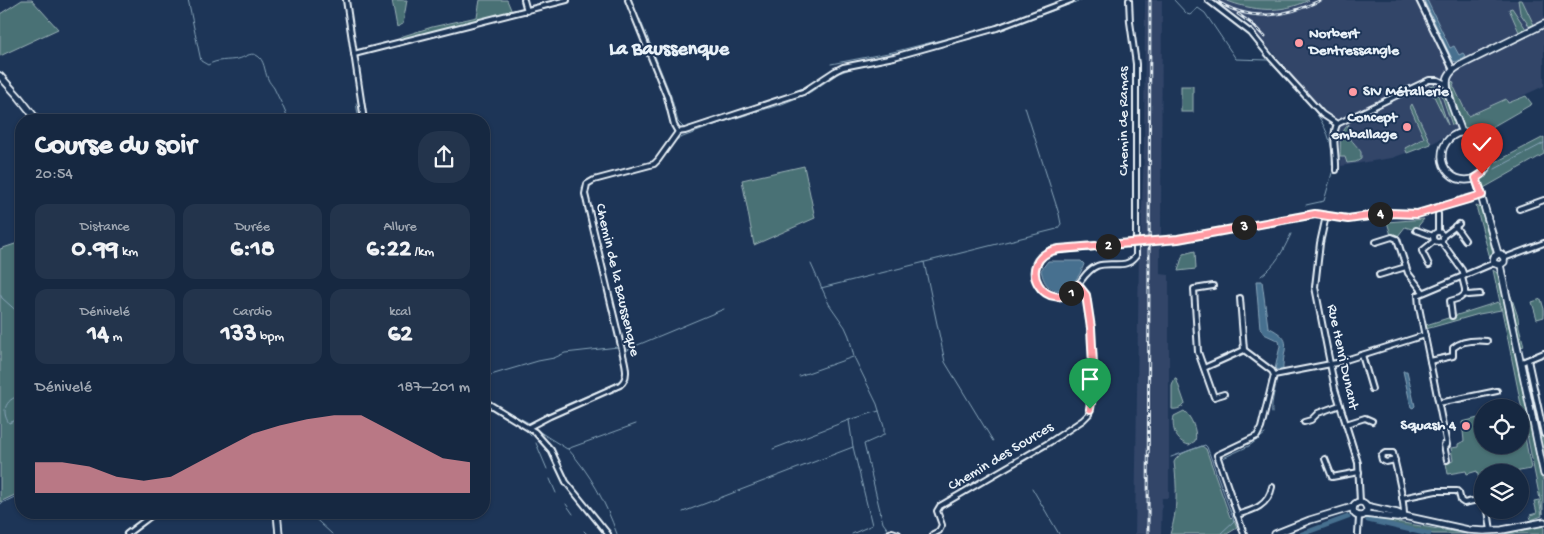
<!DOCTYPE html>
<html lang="fr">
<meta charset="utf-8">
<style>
:root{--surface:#162841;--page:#23344c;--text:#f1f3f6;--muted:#9ea6b1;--line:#35445a;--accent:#ff9aa2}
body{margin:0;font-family:"Gochi Hand",sans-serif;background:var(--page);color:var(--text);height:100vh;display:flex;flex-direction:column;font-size:19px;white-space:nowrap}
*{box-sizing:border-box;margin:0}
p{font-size:16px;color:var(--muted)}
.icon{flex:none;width:28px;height:28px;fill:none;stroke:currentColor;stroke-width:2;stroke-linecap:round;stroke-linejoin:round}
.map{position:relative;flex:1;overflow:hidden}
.drawer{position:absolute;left:15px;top:114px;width:475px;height:405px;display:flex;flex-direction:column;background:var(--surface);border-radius:20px;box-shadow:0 1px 4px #0004,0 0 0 1px var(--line)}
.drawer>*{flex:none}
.fabs{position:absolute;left:1474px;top:399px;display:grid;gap:10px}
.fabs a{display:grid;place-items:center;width:55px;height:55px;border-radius:50%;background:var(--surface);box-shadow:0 1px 4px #0004,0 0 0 1px var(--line);font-size:25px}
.pin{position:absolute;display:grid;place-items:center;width:42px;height:42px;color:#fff;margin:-51px -21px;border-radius:50% 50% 50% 0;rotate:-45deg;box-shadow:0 0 5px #0007}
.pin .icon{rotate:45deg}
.km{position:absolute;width:25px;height:25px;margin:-12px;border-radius:50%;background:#222;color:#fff;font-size:14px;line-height:25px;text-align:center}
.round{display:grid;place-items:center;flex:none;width:52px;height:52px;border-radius:20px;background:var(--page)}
.summary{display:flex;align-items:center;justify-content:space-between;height:85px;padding:0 20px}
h1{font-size:28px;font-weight:700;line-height:38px}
.figures{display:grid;grid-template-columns:repeat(3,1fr);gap:8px;height:85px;padding:5px 20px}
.figures div{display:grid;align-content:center;border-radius:12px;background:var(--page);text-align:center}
.figures b{font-size:25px;font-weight:700}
.figures small{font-size:14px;font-weight:400}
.figures p{font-size:14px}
.chart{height:140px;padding:10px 20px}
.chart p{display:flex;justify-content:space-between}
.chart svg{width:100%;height:90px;margin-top:5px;fill:var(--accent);opacity:.7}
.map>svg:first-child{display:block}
.built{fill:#304468}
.green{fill:#4a7174;stroke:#99b1b6}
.water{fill:#47708f;stroke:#87a4b9}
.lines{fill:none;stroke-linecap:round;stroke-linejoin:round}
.stream{stroke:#87a4b9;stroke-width:1}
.canal{stroke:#47708f;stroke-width:5}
.street-casing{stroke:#e8f1f8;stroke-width:8}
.secondary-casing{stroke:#e8f1f8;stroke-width:9}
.street{stroke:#1d3557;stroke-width:4}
.secondary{stroke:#1d3557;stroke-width:5.5}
.rail-casing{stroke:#e8f1f8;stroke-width:3}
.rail{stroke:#1d3557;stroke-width:1;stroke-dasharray:4;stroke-linecap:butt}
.street-bridge-casing{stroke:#e8f1f8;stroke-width:8;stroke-linecap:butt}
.street-bridge{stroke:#1d3557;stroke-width:4}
.route-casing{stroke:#fff;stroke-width:10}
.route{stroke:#ff9aa2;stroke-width:6}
.poi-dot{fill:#ff9aa2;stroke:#1d3557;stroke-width:2}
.labels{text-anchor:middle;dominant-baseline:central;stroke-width:4;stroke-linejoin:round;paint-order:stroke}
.poi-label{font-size:15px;font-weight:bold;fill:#e8f1f8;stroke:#1d3557;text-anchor:start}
.street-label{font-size:15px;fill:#e8f1f8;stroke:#1d3557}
.district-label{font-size:20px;font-weight:bold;fill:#e8f1f8;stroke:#1d3557}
</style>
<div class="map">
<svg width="1544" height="534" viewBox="0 0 1544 534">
<rect width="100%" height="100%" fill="#1d3557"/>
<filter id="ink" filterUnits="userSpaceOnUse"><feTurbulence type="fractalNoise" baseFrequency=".02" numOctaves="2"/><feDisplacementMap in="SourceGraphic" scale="10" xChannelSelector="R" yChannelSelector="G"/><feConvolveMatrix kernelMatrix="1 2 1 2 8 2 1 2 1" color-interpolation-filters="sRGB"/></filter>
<g filter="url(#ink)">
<g class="built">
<polygon points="1145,0 1162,0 1161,237 1141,240 1144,146"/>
<polygon points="1213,0 1544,0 1544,86 1460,125 1452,133 1431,144 1392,158 1341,166 1339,137 1327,112 1308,94 1247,22"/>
<polygon points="1160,246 1160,274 1169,275 1169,498 1162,498 1161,534 1135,534 1139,248"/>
</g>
<g class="green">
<polygon points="22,0 32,0 58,29 0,56 0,14"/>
<polygon points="392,0 407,0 403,24 397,27"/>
<polygon points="480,0 507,0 512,12 401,39 400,37 432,27 477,17"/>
<path d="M1225,0h84c-27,14 -57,11 -84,0z"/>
<polygon points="1518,0 1522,0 1534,25 1530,27 1520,13"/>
<polygon points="1512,8 1526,29 1519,32 1509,9"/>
<polygon points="1453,81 1454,84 1453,85 1468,116 1506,99 1508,103 1526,96 1532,104 1485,131 1468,138 1456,105 1451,83"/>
<polygon points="1434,85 1441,88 1443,93 1438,95 1448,125 1429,86"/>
<rect x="1181" y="86" width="12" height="26"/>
<polygon points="1446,95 1456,124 1452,125 1442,96"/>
<polygon points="1412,104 1431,144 1407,153 1405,148 1424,138 1410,107"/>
<path d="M1349,124c-4,14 4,16 12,28v7l-5,3 -9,1 -2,-6h-5c1,-15 -2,-22 9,-33z"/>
<polygon points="1544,137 1544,154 1482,189 1481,178 1490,171 1492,164"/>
<polygon points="804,166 815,218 754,245 742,180"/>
<polygon points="1476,206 1481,208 1493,253 1490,258"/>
<polygon points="1424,219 1415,230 1405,227 1398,236 1391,235 1387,222"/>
<polygon points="21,242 21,492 0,502 0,249"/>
<polygon points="1195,251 1196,269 1178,271 1183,254"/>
<polygon points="1493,270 1497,273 1500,279 1541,477 1543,480 1543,514 1506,330"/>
<polygon points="1509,290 1518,317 1519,327 1524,346 1521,347"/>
<polygon points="1541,299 1544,309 1544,317 1537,319 1532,302"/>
<polygon points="1498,302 1501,310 1479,314 1426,329 1426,325"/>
<polygon points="1526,365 1544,443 1544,462 1526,371"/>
<path d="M1175,378h1l9,26c-2,3 -8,6 -13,5v-23z"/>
<polygon points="1520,410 1531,469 1514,472 1482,472 1482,478 1479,479 1477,471 1467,474 1466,471 1448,474 1446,463 1453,461 1451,448 1458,447 1458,444 1464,441 1462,422 1482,417 1482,445 1520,445"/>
<path d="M1184,411c7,5 14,21 11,30l-6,4c-13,-3 -18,-17 -15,-29z"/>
<path d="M1202,446l4,3 24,68 5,5 2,6 -10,6h-57c8,-22 7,-50 4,-72 5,-10 18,-12 28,-16z"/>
<polygon points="1539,500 1542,516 1531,520 1530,515 1537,513 1534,501"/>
<polygon points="1369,516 1380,519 1467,534 1433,534 1366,519"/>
<polygon points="1541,526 1544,527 1544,534 1505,534"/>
</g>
<g class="water">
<polygon points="1424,0 1427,0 1450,48 1454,46 1459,55 1463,53 1466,57 1456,62 1453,61"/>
<path d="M1048,261h33l3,3c-8,26 -37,40 -43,6z"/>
<path d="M1256,281h6l6,46c28,14 14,19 15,44l-8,-2 5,-23 -1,-5 -15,-7 -4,-6z"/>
<polygon points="1403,371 1407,371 1415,406 1413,408 1411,407"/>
</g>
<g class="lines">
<g class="stream">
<path d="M188,0l13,61 7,4c9,-6 20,-4 30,-6 6,-1 12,-7 18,-4 9,4 8,16 12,24 1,3 4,6 6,9 5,11 11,21 14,32"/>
<path d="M1174,0l13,14 3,1 8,-7 7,5 31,46 32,1c26,28 69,62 64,105"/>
<polyline points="640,19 671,96 678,122 684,128 780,97 810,85"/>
<polyline points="974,32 1004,22"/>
<polyline points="831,64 893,52 960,35"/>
<polyline points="0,71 11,82 41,120"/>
<polyline points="11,92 33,120"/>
<polyline points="356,103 359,120"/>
<polyline points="675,140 720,123 782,104 809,93 839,73 853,68 894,60 1005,29 1081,0"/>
<polyline points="658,162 671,145"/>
<polyline points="1495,169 1544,143"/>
<polyline points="582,188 586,206"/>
<polyline points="588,195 589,187 594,183 648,167"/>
<polyline points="1306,205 1324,201 1332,173"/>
<polyline points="924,262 945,362 993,441"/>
<polyline points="811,264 829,304 845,327 849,336 854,357 877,404 884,427 884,435 864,444 883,523 889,531"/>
<path d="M1261,276c15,-11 22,-25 30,-42"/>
<polyline points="821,288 1057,229 1061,224 1059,214 1025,107"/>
<polyline points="0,294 2,298 21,315"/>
<polyline points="616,331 624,371"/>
<polyline points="627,362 626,351 633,347 724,309"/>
<polyline points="799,376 853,357"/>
<polyline points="484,377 538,361 554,358 565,353 618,347"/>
<polyline points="621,386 629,380 628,369"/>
<path d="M21,396c-14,1 -21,15 -12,27l12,-5"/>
<polyline points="491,403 529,423 556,409 614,384 623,378"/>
<polyline points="484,404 511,420"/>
<path d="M1272,413c-1,-9 2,-20 4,-29"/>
<polyline points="849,420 853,447 872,525 852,534"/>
<path d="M538,424l-3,3c4,6 25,17 32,22l69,-25"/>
<polyline points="523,427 531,436"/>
<polyline points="536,443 547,469"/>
<path d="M568,449c22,24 38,54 49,85"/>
<polyline points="773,449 849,420 879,411"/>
<polyline points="1171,457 1205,445 1207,447 1234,521 1220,534"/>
<polyline points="1223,458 1249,446 1265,434"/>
<polyline points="550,479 556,493"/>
<polyline points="1032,488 1059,534"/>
<polyline points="0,504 21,494"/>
<polyline points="566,504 573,514"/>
<polyline points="273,512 275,534"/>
<polyline points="280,512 283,534"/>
<polyline points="308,512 332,534"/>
<polyline points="683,512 853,447"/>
<polyline points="143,524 159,512"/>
<polyline points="584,531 587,534"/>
<polyline points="123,534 151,512"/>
</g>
<g class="canal">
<polyline points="1368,520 1429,534"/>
<polyline points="1302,534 1348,517"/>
</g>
<g class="street-casing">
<g id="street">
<polyline points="346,0 364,120"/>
<polyline points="524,0 527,11"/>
<polyline points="628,0 667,97 674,125 678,132"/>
<polyline points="1208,0 1251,33 1272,59 1322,114 1337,124"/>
<polyline points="1419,0 1453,70"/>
<polyline points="354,54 567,0"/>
<polyline points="1337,124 1429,80 1438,80 1446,84"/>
<path d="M1336,170c1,-15 -5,-33 1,-46"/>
<polyline points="1519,209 1544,200"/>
<polyline points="1438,214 1438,232"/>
<polyline points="1326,216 1320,243 1315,287 1335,389 1358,463 1360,502"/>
<polyline points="1455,226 1465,240"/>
<polyline points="1416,230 1433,236"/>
<circle cx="1438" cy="237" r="5"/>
<polyline points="1443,236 1459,224"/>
<polyline points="1178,239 1315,214 1348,219 1390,213 1417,214 1482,195"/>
<polyline points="1441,241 1462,270 1464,276"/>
<polyline points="1376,242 1392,237 1397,239 1408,273 1423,292"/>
<path d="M1127,244l-77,7c-23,12 -18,46 9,45 19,0 22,-24 38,-30 14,-5 29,4 39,-10v-192l-6,-42 -1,-22"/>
<polyline points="1504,258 1544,243"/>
<polyline points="1429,265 1422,251 1434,241"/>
<polyline points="1379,275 1406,267"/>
<polyline points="1462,277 1465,289 1465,294"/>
<polyline points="1213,286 1194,289 1198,352 1214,397 1224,394"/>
<polyline points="1240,298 1244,350"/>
<polyline points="1452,316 1450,301 1460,298 1465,294 1468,295 1480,294"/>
<polyline points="1362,355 1372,389"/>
<polyline points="1528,360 1544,434"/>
<path d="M1430,361l23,-5v-8c9,-8 23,-8 34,-7"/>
<polyline points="1522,362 1544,353"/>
<polyline points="1204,368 1244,350 1272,371 1274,375"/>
<polyline points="484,401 535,432 551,450 566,482 608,534"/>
<polyline points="1439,403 1497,391"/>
<polyline points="1304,422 1311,420 1318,413 1340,405"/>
<polyline points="1346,424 1365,418 1372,421"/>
<path d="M529,427l21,-11 70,-31c11,-9 4,-23 2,-35l-37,-156 2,-10 7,-4 60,-16 4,-4 20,-28 7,-1 118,-39 32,-21 8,-4 51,-10 103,-29 74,-28"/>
<polyline points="1325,459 1332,477 1359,472"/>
<path d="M1395,460l-9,2 -4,-2 -1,-4 4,-3h8c4,20 11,42 11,63"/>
<polyline points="1447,460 1444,445 1447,445 1419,307 1418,295 1494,263"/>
<polyline points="1402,498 1436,491 1457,491 1459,493 1461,501 1464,503 1482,499"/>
<polyline points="1488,510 1491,531"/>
<path d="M1237,515c17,-5 31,-9 35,-28"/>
<polyline points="127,534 156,512"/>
<polyline points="888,534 892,532 898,534"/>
<polyline points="933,534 939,531 942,525 937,511 940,506 1050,442 1083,420 1089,414 1094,383 1091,328 1086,295 1078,285"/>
<polyline points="1244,534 1217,455 1257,436 1261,428 1274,375 1336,363 1425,335"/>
<polyline points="1358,534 1359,517"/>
</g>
</g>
<g class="secondary-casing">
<g id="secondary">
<polyline points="0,76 19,97 37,120"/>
<circle cx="1466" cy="156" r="24"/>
<path d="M1462,133c-4,-13 -19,-44 -14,-56 2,-5 6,-8 11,-11l85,-42"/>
<polyline points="1476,178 1498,254"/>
<polyline points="1498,254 1494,257 1493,262 1496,264 1500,265"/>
<polyline points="1498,254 1501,254 1504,258 1504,262 1500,265"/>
<polyline points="1500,265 1544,474"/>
<circle cx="1360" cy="509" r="7"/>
<polyline points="1366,506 1397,513 1404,516 1468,530 1484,531 1502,530 1544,522"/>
<polyline points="277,512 279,534"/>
<polyline points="1365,514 1397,518 1404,516"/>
<polyline points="1275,534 1310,520 1353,507"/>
</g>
</g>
<use href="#street" class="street"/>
<use href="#secondary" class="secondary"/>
<g class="rail-casing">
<g id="rail">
<path d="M1215,0c35,23 71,17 106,0"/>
<polyline points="1238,14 1252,24 1265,37"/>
<polyline points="1148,534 1150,0"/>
</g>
</g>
<use href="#rail" class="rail"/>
<g class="street-bridge-casing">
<polyline id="street-bridge" points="1127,244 1178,239"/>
</g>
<use href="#street-bridge" class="street-bridge"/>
</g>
</g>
<g class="lines" filter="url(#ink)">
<g class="route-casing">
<path id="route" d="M1090,409l4,-26 -3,-55 -5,-33 -8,-10c-29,37 -70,-26 -19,-36l119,-10 137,-25 33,5 42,-6 27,1 65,-19 -6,-17 6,-4"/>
</g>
<use href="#route" class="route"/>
</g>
<g class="poi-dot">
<circle cx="1299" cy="43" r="5"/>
<circle cx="1353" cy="92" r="5"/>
<circle cx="1407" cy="127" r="5"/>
<circle cx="1466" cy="426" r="5"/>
</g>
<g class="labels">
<g class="poi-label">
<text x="1309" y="34">Norbert<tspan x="1309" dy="17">Dentressangle</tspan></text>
<text x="1363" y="92">SIV Métallerie</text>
<text x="1397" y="118" text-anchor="end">Concept<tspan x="1397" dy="17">emballage</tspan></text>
<text x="1456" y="426" text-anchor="end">Squash 4</text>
</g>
<g class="street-label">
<text transform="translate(1124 121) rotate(-90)">Chemin de Ramas</text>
<text transform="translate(617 280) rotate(77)">Chemin de la Baussenque</text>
<text transform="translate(1342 357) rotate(78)">Rue Henri Dunant</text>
<text transform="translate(1001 457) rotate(-31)">Chemin des Sources</text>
</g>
<g class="district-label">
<text x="669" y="50">La Baussenque</text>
</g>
</g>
</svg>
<div class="fabs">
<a><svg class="icon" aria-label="locate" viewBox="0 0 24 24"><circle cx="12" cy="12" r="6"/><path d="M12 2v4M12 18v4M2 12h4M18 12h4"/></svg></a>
<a><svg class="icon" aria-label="layers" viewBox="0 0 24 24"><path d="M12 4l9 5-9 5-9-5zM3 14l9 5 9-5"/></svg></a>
</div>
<div class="pin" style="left:1090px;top:409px;background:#1e9e55"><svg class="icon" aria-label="arrive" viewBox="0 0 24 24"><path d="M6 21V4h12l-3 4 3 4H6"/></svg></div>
<div class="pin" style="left:1482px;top:174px;background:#d93025"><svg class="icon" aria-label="check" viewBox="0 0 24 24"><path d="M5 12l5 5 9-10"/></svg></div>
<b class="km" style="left:1071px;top:293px">1</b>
<b class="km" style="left:1108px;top:246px">2</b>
<b class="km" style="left:1244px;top:227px">3</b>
<b class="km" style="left:1380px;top:214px">4</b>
<section class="drawer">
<div class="summary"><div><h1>Course du soir</h1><p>20:54</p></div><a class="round"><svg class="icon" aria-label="share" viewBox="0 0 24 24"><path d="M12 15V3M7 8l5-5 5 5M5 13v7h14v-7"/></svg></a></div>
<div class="figures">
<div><p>Distance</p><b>0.99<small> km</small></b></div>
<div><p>Durée</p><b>6:18</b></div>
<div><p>Allure</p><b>6:22<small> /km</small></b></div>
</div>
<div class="figures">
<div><p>Dénivelé</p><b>14<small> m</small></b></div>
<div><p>Cardio</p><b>133<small> bpm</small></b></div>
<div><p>kcal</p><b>62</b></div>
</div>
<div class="chart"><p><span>Dénivelé</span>187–201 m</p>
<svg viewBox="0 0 160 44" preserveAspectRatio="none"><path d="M0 44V29L10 29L20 31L30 36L40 38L50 36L60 29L70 22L80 15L90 11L100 8L110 6L120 6L130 13L140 20L150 27L160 29V44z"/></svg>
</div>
</section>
</div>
